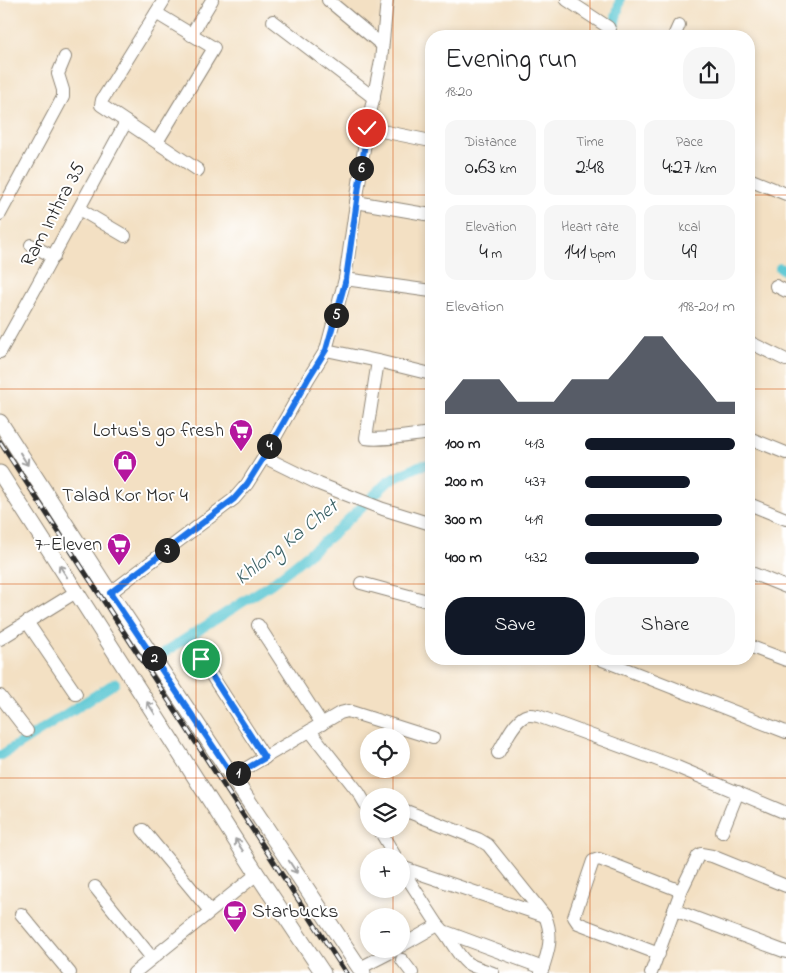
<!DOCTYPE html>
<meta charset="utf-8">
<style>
:root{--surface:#fff;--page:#f6f6f6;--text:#202124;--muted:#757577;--accent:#111827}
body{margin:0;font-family:"Indie Flower",sans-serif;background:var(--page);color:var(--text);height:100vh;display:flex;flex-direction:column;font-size:19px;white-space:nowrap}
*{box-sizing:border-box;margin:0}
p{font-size:16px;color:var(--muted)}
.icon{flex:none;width:28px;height:28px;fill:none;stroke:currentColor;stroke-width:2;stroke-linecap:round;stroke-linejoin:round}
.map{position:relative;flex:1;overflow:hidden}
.side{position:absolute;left:425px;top:30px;width:330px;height:635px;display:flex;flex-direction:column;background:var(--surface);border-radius:20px;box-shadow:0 2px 8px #0003}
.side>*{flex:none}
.tools{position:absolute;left:360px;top:728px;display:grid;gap:10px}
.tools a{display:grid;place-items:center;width:50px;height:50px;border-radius:50%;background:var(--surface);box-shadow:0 2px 8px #0003;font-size:25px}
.pin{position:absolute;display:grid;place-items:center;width:42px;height:42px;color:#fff;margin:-21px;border:2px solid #fff;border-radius:50%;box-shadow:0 1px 5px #0007}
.km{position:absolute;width:25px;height:25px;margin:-12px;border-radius:50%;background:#222;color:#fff;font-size:14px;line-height:25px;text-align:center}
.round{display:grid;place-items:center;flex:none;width:52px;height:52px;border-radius:20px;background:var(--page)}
.summary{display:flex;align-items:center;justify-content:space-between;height:85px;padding:0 20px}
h1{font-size:28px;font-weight:600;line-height:38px}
.metrics{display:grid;grid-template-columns:repeat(3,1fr);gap:8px;height:85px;padding:5px 20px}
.metrics div{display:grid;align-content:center;border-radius:12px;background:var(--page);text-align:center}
.metrics b{font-size:21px;font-weight:600}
.metrics small{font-size:14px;font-weight:400}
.metrics p{font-size:14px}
.chart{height:140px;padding:10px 20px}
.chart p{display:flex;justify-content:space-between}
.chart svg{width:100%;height:90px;margin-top:5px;fill:var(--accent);opacity:.7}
.button{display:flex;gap:10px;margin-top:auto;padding:10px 20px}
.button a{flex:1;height:58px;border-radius:20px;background:var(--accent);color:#fff;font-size:20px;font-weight:600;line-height:58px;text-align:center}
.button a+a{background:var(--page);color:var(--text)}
ul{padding:0 20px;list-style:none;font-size:16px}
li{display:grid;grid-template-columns:80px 60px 1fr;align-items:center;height:38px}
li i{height:12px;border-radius:6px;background:var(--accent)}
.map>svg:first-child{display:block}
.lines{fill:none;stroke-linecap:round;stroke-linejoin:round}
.canal{stroke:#5bc7d3;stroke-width:10}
.minor-casing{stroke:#8f8677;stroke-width:14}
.major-casing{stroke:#8f8677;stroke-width:17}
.minor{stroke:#fff;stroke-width:12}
.major{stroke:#fff;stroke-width:15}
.rail-casing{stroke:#2b2b2b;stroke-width:5}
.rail{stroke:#fff;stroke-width:3;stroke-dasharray:9;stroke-linecap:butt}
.oneway{stroke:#a0a0a0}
.route-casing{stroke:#fff;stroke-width:10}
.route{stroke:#1a73e8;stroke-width:6}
.grid{fill:none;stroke:#d5540f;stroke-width:1;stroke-opacity:0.55}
.labels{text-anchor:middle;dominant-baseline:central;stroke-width:4;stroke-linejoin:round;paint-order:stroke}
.street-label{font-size:20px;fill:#2b2b2b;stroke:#fff}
.poi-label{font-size:20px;fill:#2b2b2b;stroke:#fff;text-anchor:end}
.water-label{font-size:21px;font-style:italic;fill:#3c6266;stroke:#fff}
</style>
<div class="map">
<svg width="786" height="973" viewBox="0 0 786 973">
<rect width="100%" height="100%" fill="#fff"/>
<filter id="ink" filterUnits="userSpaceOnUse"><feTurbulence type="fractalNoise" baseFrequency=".02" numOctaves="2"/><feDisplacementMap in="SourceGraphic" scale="10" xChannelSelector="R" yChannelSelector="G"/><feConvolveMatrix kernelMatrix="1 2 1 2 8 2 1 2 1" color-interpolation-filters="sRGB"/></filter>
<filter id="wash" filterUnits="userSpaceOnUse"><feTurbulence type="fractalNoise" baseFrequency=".0096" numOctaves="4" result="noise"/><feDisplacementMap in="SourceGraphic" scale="20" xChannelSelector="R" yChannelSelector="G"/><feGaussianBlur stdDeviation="1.12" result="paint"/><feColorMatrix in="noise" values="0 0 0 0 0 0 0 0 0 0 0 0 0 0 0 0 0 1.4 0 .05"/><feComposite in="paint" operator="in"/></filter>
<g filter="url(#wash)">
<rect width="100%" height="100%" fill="#f3e0c3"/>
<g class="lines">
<g class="canal">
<polyline points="612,36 620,0"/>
<polyline points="780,268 786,271"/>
<polyline points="165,652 271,584 331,536 389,481 419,466 431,464"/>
<polyline points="0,756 115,683"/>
</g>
</g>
</g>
<g filter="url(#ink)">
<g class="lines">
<g class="minor-casing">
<g id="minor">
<polyline points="164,0 102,100 101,105 198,170"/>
<polyline points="328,0 382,45"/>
<polyline points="567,0 608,27 610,31 609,36"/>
<polyline points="156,13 214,48 157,142"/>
<polyline points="273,21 374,98"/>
<polyline points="191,35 212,0"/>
<polyline points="674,36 679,25"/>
<polyline points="367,128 431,141"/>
<polyline points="749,179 786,194"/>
<polyline points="356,202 431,215"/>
<polyline points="79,209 125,236"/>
<polyline points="0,214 63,97 63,90 58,74 65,57"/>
<polyline points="31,245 54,257"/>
<polyline points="345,279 431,291"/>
<polyline points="776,286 786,291"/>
<polyline points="749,342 786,360"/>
<polyline points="326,350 378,361 431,374"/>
<path d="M0,352c43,-76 84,-153 126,-230"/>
<path d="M378,361l-12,77c17,3 46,-3 65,-5"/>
<polyline points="749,438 786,453"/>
<polyline points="264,457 319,484 383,509 431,524"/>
<polyline points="749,504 786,519"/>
<polyline points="749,572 786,587"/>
<polyline points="361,583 431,602"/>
<polyline points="110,593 234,499 247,484 264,457 308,379 326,350 345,279 367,128 381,61 387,0"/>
<polyline points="27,622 76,694"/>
<polyline points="258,625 322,724"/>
<polyline points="0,639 76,592"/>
<polyline points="749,646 786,660"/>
<polyline points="201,659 265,758"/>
<polyline points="600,659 786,732"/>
<polyline points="0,696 27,731"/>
<polyline points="310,731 359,793 369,810"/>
<path d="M498,753c7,-11 15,-31 27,-37 4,-2 8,-1 13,0l139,51 109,46"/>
<polyline points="233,776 340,713 348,711 433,738"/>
<path d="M401,809l77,30 10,6 57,71c9,21 3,37 -4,57"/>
<polyline points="379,829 395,856"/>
<polyline points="143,830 210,911"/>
<polyline points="722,832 738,792"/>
<polyline points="401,867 545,916"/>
<path d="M401,868l37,57c11,10 18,29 29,38 8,5 18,7 26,10"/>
<polyline points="95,887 152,958"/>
<polyline points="674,910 786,952"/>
<polyline points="21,914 70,973"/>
<polyline points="446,932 543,968"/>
<polyline points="401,946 438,925"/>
<polyline points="659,954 578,923 574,917 593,861 599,859 681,891"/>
<polyline points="402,960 412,973"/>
<polyline points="360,968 397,949"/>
<polyline points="134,973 257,874"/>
<polyline points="651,973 681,891 698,856 701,854 712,856 786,886"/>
</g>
</g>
<g class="major-casing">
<g id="major">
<polyline points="0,422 110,593 363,973"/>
<polyline points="0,473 257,874 323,973"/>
</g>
</g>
<use href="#minor" class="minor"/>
<use href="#major" class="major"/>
<g class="rail-casing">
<polyline id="rail" points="0,442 346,973"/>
</g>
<use href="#rail" class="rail"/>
</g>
<defs><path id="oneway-shaft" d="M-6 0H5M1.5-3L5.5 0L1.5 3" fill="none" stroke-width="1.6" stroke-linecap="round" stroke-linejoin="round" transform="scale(1.25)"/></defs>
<g class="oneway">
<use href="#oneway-shaft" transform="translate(24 459) rotate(58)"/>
<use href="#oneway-shaft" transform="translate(63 571) rotate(-123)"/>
<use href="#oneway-shaft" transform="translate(151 708) rotate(-123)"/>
<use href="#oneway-shaft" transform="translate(239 845) rotate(-123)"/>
<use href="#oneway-shaft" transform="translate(293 867) rotate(57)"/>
</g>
</g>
<g class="lines" filter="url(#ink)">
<g class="route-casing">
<polyline id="route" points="201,659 265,758 233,776 110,593 234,499 247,484 264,457 308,379 326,350 346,279 367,128"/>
</g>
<use href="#route" class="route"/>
</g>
<path class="grid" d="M196,0v973M393,0v736M590,0v36M0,195h431M749,195h37M0,389h431M749,389h37M0,584h431M749,584h37M590,659v314M393,769v27M0,778h786M393,829v27M393,889v27M393,949v24"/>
<defs>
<g id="supermarket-pin" transform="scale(1.25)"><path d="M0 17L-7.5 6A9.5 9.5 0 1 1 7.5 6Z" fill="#b5179e" stroke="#fff"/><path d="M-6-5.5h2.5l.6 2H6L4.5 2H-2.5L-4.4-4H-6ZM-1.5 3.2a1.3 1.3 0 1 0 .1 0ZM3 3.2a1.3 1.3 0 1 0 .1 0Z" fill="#fff"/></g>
<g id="shop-pin" transform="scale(1.25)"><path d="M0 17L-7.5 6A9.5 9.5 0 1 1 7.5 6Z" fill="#b5179e" stroke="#fff"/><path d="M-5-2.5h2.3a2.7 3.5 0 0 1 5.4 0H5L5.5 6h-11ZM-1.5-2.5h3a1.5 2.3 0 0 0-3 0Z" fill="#fff"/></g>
<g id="cafe-pin" transform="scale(1.25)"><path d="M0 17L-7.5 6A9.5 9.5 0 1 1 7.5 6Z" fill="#b5179e" stroke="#fff"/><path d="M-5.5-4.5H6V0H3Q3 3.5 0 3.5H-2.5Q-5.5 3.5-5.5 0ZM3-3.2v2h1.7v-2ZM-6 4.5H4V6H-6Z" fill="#fff"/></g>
</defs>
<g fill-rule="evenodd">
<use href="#supermarket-pin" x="241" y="431"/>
<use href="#shop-pin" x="125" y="462"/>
<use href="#supermarket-pin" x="119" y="545"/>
<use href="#cafe-pin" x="235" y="912"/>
</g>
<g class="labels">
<g class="street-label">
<text transform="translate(54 215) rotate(-62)">Ram Inthra 35</text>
</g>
<g class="poi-label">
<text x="224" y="431">Lotus's go fresh</text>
<text x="125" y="496" text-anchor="middle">Talad Kor Mor 4</text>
<text x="102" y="545">7-Eleven</text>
<text x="252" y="912" text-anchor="start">Starbucks</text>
</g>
<g class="water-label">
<text transform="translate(287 543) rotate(-38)">Khlong Ka Chet</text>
</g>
</g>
</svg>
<div class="tools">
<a><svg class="icon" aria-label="locate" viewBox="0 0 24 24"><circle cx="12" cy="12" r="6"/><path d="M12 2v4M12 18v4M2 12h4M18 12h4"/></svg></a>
<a><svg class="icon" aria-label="layers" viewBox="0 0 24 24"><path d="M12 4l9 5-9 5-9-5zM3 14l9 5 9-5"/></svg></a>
<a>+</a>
<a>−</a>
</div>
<div class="pin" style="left:201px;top:659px;background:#1e9e55"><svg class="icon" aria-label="arrive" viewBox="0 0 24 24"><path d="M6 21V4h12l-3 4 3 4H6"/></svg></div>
<div class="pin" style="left:367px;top:128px;background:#d93025"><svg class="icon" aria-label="check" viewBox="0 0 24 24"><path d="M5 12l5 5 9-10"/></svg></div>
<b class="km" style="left:238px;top:773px">1</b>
<b class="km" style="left:154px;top:658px">2</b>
<b class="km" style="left:167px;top:550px">3</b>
<b class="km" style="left:269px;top:446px">4</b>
<b class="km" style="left:336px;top:315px">5</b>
<b class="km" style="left:361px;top:168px">6</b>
<section class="side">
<div class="summary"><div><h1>Evening run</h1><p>18:20</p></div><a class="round"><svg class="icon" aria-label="share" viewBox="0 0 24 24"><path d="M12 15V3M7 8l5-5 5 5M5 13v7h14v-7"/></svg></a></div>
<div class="metrics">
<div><p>Distance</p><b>0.63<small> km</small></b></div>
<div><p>Time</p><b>2:48</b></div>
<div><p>Pace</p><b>4:27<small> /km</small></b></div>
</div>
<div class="metrics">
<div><p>Elevation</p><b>4<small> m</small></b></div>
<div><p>Heart rate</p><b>141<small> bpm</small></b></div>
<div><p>kcal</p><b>49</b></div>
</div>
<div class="chart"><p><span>Elevation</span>198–201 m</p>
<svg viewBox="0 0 160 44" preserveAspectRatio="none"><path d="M0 44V38L10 27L20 27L30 27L40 38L50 38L60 38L70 27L80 27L90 27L100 17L110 6L120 6L130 17L140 27L150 38L160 38V44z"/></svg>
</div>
<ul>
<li><b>100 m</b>4:13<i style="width:100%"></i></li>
<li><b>200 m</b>4:37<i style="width:70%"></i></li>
<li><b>300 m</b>4:19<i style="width:91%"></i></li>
<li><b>400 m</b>4:32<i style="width:76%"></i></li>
</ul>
<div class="button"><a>Save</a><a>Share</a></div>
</section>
</div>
